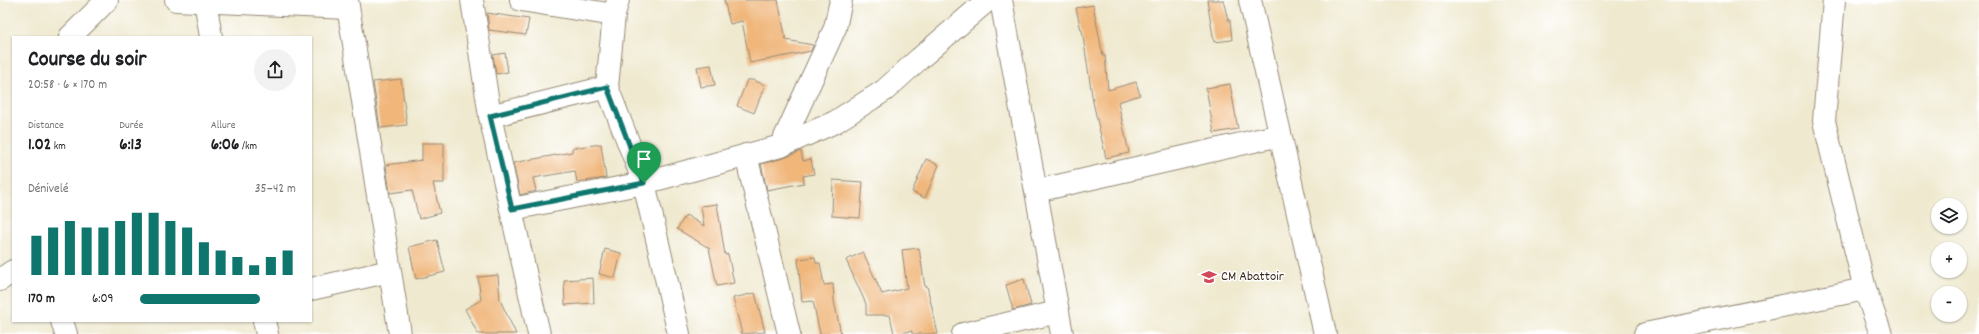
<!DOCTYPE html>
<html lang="fr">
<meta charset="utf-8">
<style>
:root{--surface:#fff;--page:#f2f2f2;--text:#202124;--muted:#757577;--accent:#0f766e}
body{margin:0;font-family:Dekko,sans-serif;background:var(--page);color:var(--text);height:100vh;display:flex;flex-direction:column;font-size:15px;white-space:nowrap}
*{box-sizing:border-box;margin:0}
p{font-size:13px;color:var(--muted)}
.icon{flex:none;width:22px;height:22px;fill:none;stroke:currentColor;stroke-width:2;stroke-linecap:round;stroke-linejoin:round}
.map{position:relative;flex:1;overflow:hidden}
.side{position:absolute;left:12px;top:36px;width:300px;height:286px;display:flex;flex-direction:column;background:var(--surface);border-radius:0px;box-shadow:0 1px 3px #0004}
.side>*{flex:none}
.controls{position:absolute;left:1931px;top:198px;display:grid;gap:8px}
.controls a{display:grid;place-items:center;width:36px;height:36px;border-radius:50%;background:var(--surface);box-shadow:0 1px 3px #0004;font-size:20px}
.pin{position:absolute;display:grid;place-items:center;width:34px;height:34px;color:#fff;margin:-41px -17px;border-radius:50% 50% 50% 0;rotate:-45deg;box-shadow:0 0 4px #0007}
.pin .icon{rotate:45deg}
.round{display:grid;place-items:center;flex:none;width:42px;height:42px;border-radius:21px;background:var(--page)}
.head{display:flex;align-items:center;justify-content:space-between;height:68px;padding:0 16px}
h1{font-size:22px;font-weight:800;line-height:30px}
.stats{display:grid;grid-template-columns:repeat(3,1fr);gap:6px;height:68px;padding:4px 16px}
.stats div{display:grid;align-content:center}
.stats b{font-size:17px;font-weight:800}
.stats small{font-size:11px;font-weight:400}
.stats p{font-size:11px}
.chart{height:112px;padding:8px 16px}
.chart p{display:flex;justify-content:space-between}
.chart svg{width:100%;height:72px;margin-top:4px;stroke:var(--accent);stroke-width:6}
ul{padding:0 16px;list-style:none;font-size:13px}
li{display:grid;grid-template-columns:64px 48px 1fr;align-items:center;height:30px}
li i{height:10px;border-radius:5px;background:var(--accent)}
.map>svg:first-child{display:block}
.building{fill:#f0b67a}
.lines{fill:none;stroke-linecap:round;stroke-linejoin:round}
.minor-casing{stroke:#958a76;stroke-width:24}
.minor{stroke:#fff;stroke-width:22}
.route-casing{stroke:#fff;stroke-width:8}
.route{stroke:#0f766e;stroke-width:5}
.labels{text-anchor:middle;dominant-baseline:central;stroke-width:3;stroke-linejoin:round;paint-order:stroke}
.poi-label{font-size:14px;fill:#3b2a1e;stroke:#fff;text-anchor:start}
</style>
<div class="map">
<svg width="1979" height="334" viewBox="0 0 1979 334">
<rect width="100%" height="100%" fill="#fff"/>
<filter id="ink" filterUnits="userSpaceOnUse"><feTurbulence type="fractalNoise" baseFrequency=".025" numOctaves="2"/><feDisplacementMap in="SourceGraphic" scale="8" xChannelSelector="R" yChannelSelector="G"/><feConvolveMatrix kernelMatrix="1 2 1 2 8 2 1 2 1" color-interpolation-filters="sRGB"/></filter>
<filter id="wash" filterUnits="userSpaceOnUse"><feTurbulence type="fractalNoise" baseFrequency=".012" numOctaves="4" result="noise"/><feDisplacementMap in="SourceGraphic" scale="16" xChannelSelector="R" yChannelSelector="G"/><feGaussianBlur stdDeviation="0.9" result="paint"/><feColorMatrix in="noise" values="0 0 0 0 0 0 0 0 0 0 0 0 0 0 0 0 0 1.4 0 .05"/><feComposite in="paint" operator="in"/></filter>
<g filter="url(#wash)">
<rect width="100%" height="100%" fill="#efe9cf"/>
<g id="blocks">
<g class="building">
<polygon points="724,0 778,0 786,40 813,45 811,51 750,63 742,21 730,24"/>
<polygon points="1207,0 1223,0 1228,20 1230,20 1232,40 1214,42"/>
<polygon points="1093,5 1103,56 1105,56 1108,90 1136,82 1140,95 1118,102 1129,153 1106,158 1093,102 1082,30 1081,30 1076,8"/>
<polygon points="487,13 529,19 526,35 489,30"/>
<polygon points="505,53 508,72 496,74 493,55"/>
<polygon points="711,65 715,85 701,87 697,67"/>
<polygon points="401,79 407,125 380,128 373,82"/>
<polygon points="747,80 753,80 765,85 754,113 737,106"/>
<polygon points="1230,84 1238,129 1214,133 1206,88"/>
<polygon points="422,143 444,143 444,183 433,183 440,213 419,219 412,190 390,193 386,165 422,160"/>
<polygon points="601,144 606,178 577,182 575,171 533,178 536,191 520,195 513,163 572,152 572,148"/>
<polygon points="801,151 803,161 811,159 814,174 803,176 804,183 767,190 761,164 784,158"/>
<polygon points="926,159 939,165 925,198 912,192"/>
<polygon points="833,180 863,182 860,218 832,216"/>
<polygon points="717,204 725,255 728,254 734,283 717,286 709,248 677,229 686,215 704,226 701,206"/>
<polygon points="437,240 445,272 416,279 409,247"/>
<polygon points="919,248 925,287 927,286 938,334 912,334 912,331 894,334 890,315 866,315 866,304 846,260 863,252 882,294 907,288 902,250"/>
<polygon points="605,249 621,253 615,278 599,274"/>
<polygon points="815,257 816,263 820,263 824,285 833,284 834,301 841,334 820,334 813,301 802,302 798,259"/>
<polygon points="498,275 500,300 516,334 478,334 465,309 481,300 478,277"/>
<polygon points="593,278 594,303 565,305 564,280"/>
<polygon points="1024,279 1031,305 1013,310 1006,285"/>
<polygon points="755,293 765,332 742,334 733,298"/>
</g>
</g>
</g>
<g filter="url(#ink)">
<use href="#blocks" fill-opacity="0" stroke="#958a76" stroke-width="1"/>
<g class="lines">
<g class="minor-casing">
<g id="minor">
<polyline points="176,0 348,8"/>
<polyline points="205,0 211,37"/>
<polyline points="347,0 400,334"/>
<polyline points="472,0 490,116 539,334"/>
<polyline points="521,0 614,15"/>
<polyline points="618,0 614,15 607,87 644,183 679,334"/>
<polyline points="1001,0 1062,334"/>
<polyline points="1250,0 1325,334"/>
<polyline points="1834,0 1824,121 1865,289 1881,334"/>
<polyline points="70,37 107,0"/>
<polyline points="490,116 607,87"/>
<polyline points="781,146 835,28 841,0"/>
<polyline points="746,155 789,334"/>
<polyline points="1036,191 1280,135"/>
<polyline points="512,209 644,183 781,146 835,122 885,90 919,59 988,0"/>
<polyline points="0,280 13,271"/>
<polyline points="311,289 390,271"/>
<polyline points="62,321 66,334"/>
<polyline points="264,321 267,334"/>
<polyline points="963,334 1058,312"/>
<polyline points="1645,334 1865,289"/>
</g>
</g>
<use href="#minor" class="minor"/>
</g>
</g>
<g class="lines" filter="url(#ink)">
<g class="route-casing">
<polygon id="route" points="607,87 644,183 512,209 490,116"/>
</g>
<use href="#route" class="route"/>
</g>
<defs>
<g id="school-bare" transform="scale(1.2)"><path d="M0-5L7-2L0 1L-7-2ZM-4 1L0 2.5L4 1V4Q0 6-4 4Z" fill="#d1495b" stroke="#fff" stroke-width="2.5" paint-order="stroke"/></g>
</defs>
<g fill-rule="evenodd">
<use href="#school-bare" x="1209" y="277"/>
</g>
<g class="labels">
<g class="poi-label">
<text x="1221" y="277">CM Abattoir</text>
</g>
</g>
</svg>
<div class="controls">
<a><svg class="icon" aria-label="layers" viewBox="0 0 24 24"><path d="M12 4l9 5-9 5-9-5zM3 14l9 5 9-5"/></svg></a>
<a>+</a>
<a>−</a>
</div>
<div class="pin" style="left:644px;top:183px;background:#1e9e55"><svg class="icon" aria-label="arrive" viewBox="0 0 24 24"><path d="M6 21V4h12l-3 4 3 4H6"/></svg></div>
<section class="side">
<div class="head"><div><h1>Course du soir</h1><p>20:58 · 6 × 170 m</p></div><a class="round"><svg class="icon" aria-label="share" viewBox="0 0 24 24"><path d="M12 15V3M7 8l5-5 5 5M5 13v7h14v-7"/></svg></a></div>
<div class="stats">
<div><p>Distance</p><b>1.02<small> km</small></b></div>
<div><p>Durée</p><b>6:13</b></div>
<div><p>Allure</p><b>6:06<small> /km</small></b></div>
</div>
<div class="chart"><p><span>Dénivelé</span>35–42 m</p>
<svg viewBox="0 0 160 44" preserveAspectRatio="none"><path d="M5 44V20M15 44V15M25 44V11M35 44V15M45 44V15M55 44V11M65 44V6M75 44V6M85 44V11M95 44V15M105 44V24M115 44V29M125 44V33M135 44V38M145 44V33M155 44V29"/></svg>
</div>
<ul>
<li><b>170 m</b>6:09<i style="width:77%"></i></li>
</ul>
</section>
</div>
